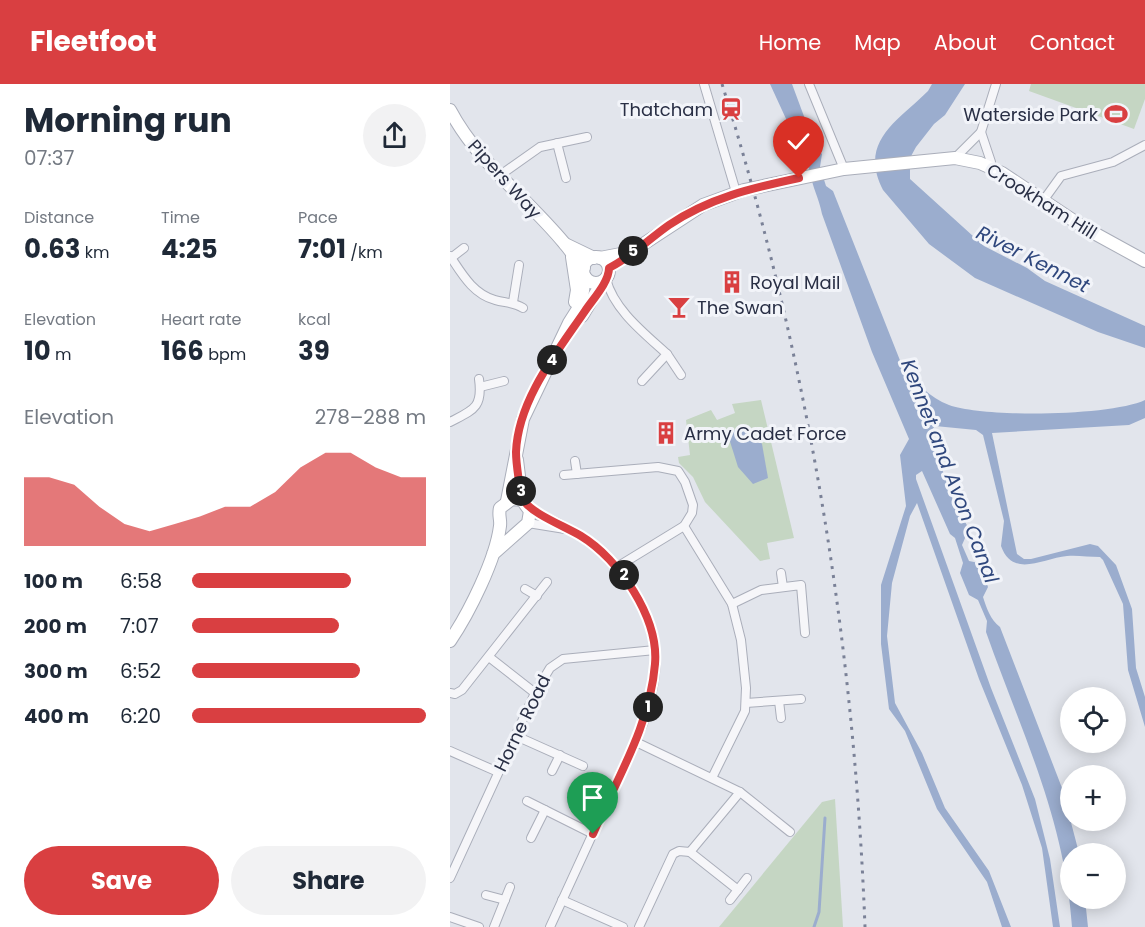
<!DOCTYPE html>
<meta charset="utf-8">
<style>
:root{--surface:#fff;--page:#f2f2f3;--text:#1f2937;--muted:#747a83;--accent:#d93f41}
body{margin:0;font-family:Poppins,sans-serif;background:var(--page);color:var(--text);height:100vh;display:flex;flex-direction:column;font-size:22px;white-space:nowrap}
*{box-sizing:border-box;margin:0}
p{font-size:20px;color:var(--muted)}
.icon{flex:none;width:33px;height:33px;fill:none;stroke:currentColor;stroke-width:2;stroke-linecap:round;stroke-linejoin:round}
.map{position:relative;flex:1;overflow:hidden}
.drawer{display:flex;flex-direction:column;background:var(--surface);width:450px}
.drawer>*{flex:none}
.controls{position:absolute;left:610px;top:603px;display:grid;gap:12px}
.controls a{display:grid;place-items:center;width:66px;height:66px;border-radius:50%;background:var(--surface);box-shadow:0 3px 15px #0003;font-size:30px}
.pin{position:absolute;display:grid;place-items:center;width:51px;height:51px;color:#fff;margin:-62px -26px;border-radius:50% 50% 50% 0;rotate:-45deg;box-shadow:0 0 6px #0007}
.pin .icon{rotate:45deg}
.km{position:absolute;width:30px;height:30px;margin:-15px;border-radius:50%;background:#222;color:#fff;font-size:16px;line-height:30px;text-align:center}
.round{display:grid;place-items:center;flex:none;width:63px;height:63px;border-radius:32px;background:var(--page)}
.head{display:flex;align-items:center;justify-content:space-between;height:102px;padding:0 24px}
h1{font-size:33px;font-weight:700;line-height:45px}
.metrics{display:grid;grid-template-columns:repeat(3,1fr);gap:9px;height:102px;padding:6px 24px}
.metrics div{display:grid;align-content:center}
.metrics b{font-size:26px;font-weight:700}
.metrics small{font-size:16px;font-weight:400}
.metrics p{font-size:16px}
.chart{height:168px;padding:12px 24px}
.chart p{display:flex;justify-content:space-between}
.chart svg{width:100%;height:108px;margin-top:6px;fill:var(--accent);opacity:.7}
.action{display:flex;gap:12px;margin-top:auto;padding:12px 24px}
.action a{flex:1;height:69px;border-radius:36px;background:var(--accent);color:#fff;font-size:24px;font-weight:700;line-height:69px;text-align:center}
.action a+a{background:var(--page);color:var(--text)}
ul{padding:0 24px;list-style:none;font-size:20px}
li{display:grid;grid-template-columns:96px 72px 1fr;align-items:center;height:45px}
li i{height:15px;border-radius:8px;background:var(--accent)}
header{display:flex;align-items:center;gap:36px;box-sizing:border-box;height:84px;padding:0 30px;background:var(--accent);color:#fff}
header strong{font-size:28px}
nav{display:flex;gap:33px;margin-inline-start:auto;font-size:21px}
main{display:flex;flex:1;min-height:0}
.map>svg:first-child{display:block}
.green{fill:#c5d6c3}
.water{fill:#9badce}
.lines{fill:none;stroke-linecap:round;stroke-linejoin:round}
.stream{stroke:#9badce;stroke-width:3}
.street-casing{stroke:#aaaeba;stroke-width:10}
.secondary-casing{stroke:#aaaeba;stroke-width:14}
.street{stroke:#f6f6f9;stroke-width:8}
.secondary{stroke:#fff;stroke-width:12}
.rail{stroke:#7a8197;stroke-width:3;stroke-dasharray:3 6;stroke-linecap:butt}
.route-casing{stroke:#fff;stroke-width:12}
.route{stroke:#d93f41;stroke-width:8}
.labels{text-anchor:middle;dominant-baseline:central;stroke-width:6;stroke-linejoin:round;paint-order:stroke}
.poi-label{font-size:18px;fill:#292f45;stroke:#f2f4f9;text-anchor:start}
.street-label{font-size:18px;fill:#292f45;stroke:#f2f4f9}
.water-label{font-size:20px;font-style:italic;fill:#2f477d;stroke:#f2f4f9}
</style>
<header>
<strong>Fleetfoot</strong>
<nav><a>Home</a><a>Map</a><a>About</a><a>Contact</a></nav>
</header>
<main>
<section class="drawer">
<div class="head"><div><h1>Morning run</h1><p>07:37</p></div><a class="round"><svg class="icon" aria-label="share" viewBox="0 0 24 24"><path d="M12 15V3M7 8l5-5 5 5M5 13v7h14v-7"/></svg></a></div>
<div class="metrics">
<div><p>Distance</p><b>0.63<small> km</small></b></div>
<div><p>Time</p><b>4:25</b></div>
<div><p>Pace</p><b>7:01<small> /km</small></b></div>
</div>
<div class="metrics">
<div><p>Elevation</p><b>10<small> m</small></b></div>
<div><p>Heart rate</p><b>166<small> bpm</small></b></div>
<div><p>kcal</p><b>39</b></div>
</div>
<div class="chart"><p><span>Elevation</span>278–288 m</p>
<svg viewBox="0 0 160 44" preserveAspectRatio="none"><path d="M0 44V16L10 16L20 19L30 28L40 35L50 38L60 35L70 32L80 28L90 28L100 22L110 12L120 6L130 6L140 12L150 16L160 16V44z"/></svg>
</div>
<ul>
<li><b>100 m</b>6:58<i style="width:68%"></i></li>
<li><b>200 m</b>7:07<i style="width:63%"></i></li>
<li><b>300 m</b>6:52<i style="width:72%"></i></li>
<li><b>400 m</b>6:20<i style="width:100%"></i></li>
</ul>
<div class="action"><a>Save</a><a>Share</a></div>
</section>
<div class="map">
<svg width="695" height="843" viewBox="0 0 695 843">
<rect width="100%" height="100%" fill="#e2e5ec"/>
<g class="green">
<polygon points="581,0 695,0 695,15 684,45 579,7"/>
<polygon points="311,316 344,454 317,459 320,475 310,477 255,418 243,393 229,379 228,373 240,371 236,336 261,326 267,336 285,329 282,320"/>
<polygon points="385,715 393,843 269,843 372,718"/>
</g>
<g class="water">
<path d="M320,0h22l23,62 7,8 -2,13 6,19 7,5 70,177c13,14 27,30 46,37 36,13 162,11 196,-5v18l-16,7 -137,8 25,121 7,5h7l59,-15 8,2 18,19 16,44 4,59 9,29v30l-17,-57 -5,-66 -20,-44 -3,-3c-11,0 -23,-2 -33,-1 -24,2 -54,23 -66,-10l3,-25 -21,-86 -7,-5 -41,-4 -5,6 21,64 18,33 -7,16 7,16 10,2 9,24 -5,10c4,12 7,22 17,30l62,161 17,65 -8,1v44l14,1 3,28h-16c-7,-108 -51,-196 -86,-295l1,-11 -9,-21 -9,-5 -9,-22 3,-10 -8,-25 -5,-4 -28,-63 -6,4v4l75,209 44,111 15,60 10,68h-7l-11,-79 -20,-63 -43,-106 -62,-176 -7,13 -18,67 -5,53 8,67 27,50 23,55 44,63 22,56h-9l-15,-45 -50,-73 -32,-78 -16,-22 -8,-65v-59l25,-79 -6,-51 9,-16 -37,-87 -50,-138c-3,-16 -10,-27 -12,-43z"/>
<path d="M482,0h33l-20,31 -11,9 -18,23 -6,11v21l74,67 43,22 18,13 100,45v22l-47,-16 -123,-54 -46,-34 -46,-54c-25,-49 15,-69 45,-99z"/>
<polygon points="299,342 312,360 318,394 303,400 288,383 277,348"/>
</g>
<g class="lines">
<polyline class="stream" points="364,843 369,828 375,734"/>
<g class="street-casing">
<g id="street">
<polyline points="254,0 286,108"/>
<polyline points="359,0 394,85"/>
<polyline points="531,48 541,78 540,83"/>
<polyline points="107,59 116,94"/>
<polyline points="505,74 531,48 546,0"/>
<polyline points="49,92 90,63 137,53"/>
<polyline points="593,117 611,92 663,78 695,61"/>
<path d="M0,172c12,18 23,38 45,44 10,3 18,2 28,8"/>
<polyline points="1,174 14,164"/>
<path d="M156,195c8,31 38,54 61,75l-25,27"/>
<polyline points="63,218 69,181"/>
<polyline points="217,270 231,291"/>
<polyline points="30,303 54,297"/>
<path d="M0,338c23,-12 33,-14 29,-43"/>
<polyline points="125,377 127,390"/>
<polyline points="114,391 208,383 228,387 235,398 243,421 242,429 234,442 167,483"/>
<path d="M80,427c62,22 117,71 125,140 3,23 -5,51 -12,73l-93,203"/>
<polyline points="78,439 115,445"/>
<polyline points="234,442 282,520 291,556 296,604 295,627 262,694"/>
<polyline points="331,489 333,503"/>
<polyline points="75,505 87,512"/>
<polyline points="282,520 311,506 351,501 355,549"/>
<polyline points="39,573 85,609"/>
<polyline points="0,609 5,610 12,606 97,498"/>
<polyline points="329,617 331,634"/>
<polyline points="296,619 351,615"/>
<polyline points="66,652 133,682"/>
<polyline points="186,658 290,708 340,748"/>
<polyline points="0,667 48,688"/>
<polyline points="102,687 110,671"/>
<polyline points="77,717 143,750"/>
<polyline points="81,754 95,726"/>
<polyline points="240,768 288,806"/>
<polyline points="0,794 85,609 100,584 113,575 205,566"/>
<polyline points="36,811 55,816"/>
<polyline points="112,816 173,843"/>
<polyline points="280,816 297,794"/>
<polyline points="0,833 29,843"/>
<polyline points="44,843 60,803"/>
<polyline points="189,843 223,770 229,767 240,768 290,708"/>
</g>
</g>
<g class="secondary-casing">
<g id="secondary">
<path d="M0,26c28,53 77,88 114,133 7,8 12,17 20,25"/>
<polyline points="115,160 144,174"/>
<polyline points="122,173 127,206 125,218"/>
<circle cx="146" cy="186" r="13"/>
<polyline points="150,174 181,168 253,121 294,106 394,85 505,74 530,79 552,89 633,143 695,177"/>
<polyline points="132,232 153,197"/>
<polyline points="67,376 72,416"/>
<polyline points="57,417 73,335 119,239 131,220 135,193"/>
<path d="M0,557c19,-28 46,-82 50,-115 1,-6 -2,-11 0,-18l12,-9 10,1 8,11 -2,12 -35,31"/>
</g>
</g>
<use href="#street" class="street"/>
<use href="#secondary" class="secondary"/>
<path class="rail" d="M272,0c86,274 132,556 143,843"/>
</g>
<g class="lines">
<g class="route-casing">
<path id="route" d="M143,750c24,-56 57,-108 62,-170 4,-46 -36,-105 -74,-128 -17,-10 -48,-22 -57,-35 -4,-5 -8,-40 -8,-49 2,-52 41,-100 69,-141 8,-12 24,-29 24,-43 22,-11 40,-29 60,-43 40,-27 83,-37 130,-47"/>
</g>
<use href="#route" class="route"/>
</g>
<defs>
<g id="station-bare" transform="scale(1.8)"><path d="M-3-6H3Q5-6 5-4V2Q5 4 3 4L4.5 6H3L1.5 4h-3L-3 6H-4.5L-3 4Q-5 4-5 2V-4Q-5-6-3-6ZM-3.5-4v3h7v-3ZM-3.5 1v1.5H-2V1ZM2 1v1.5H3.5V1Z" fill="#d93f41" stroke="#f2f4f9" stroke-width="2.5" paint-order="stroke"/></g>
<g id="stadium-bare" transform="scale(1.8)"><path d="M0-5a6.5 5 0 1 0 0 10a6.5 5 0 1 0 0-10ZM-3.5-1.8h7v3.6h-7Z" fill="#d93f41" stroke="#f2f4f9" stroke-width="2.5" paint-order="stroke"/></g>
<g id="building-bare" transform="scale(1.8)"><path d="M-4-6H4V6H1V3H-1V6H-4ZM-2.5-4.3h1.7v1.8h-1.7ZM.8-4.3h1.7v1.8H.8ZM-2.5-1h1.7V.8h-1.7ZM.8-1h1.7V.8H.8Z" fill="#d93f41" stroke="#f2f4f9" stroke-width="2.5" paint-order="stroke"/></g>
<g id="bar-bare" transform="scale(1.8)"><path d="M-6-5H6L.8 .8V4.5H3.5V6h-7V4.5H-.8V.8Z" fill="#d93f41" stroke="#f2f4f9" stroke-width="2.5" paint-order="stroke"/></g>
</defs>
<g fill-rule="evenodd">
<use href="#station-bare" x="281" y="25"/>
<use href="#stadium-bare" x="666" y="30"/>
<use href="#building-bare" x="282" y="198"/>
<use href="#bar-bare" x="229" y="223"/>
<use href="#building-bare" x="216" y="349"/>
</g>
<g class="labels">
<g class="poi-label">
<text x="263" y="25" text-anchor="end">Thatcham</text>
<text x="648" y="30" text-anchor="end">Waterside Park</text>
<text x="300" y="198">Royal Mail</text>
<text x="247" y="223">The Swan</text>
<text x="234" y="349">Army Cadet Force</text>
</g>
<g class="street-label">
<text transform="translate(55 95) rotate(48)">Pipers Way</text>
<text transform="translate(592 117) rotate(32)">Crookham Hill</text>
<text transform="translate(72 639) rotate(-64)">Horne Road</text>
</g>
<g class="water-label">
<text transform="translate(583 175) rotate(27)">River Kennet</text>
<text transform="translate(500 387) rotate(69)">Kennet and Avon Canal</text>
</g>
</g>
</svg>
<div class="controls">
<a><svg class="icon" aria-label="locate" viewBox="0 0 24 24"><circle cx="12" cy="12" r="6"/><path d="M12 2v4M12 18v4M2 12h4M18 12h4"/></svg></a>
<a>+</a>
<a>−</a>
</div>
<div class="pin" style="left:143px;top:750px;background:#1e9e55"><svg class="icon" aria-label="arrive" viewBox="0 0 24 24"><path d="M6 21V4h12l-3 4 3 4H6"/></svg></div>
<div class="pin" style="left:349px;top:94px;background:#d93025"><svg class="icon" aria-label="check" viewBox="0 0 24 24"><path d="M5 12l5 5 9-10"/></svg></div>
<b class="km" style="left:198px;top:623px">1</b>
<b class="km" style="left:174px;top:491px">2</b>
<b class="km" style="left:71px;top:407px">3</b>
<b class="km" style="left:102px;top:276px">4</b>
<b class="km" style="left:183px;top:167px">5</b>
</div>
</main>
